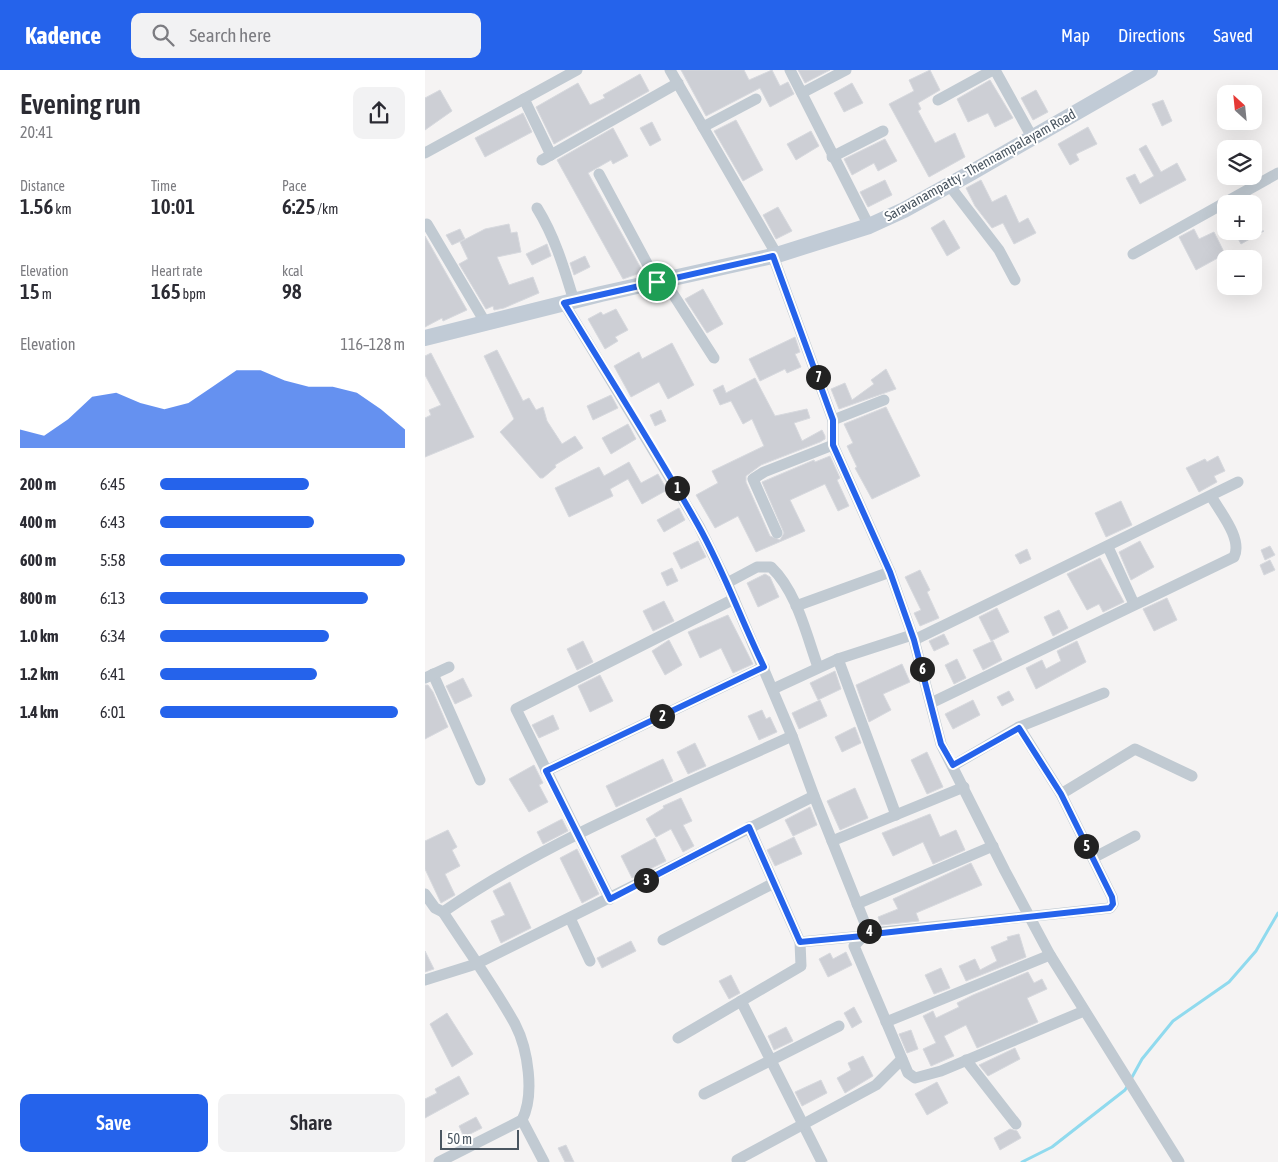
<!DOCTYPE html>
<meta charset="utf-8">
<style>
:root{--surface:#fff;--page:#f2f2f3;--text:#2b2b33;--muted:#7c7c81;--accent:#2563eb}
body{margin:0;font-family:"Asap Condensed",sans-serif;background:var(--page);color:var(--text);height:100vh;display:flex;flex-direction:column;font-size:19px;white-space:nowrap}
*{box-sizing:border-box;margin:0}
p{font-size:16px;color:var(--muted)}
.icon{flex:none;width:28px;height:28px;fill:none;stroke:currentColor;stroke-width:2;stroke-linecap:round;stroke-linejoin:round}
.map{position:relative;flex:1;overflow:hidden}
.side{display:flex;flex-direction:column;background:var(--surface);width:425px}
.side>*{flex:none}
.needle{width:32px;rotate:333deg}
.tools{position:absolute;left:792px;top:15px;display:grid;gap:10px}
.tools a{display:grid;place-items:center;width:45px;height:45px;border-radius:10px;background:var(--surface);box-shadow:0 5px 20px #0002;font-size:25px}
.scale{position:absolute;left:15px;bottom:12px;width:79px;box-sizing:border-box;padding-left:5px;border:2px solid #4a5661;border-top:0;font-size:14px;line-height:18px;white-space:nowrap;color:#4a5661;-webkit-text-stroke:4px #fff;paint-order:stroke}
.pin{position:absolute;display:grid;place-items:center;width:42px;height:42px;color:#fff;margin:-21px;border:2px solid #fff;border-radius:50%;box-shadow:0 1px 5px #0007}
.km{position:absolute;width:25px;height:25px;margin:-12px;border-radius:50%;background:#222;color:#fff;font-size:14px;line-height:25px;text-align:center}
.round{display:grid;place-items:center;flex:none;width:52px;height:52px;border-radius:10px;background:var(--page)}
.summary{display:flex;align-items:center;justify-content:space-between;height:85px;padding:0 20px}
h1{font-size:28px;font-weight:600;line-height:38px}
.metrics{display:grid;grid-template-columns:repeat(3,1fr);gap:8px;height:85px;padding:5px 20px}
.metrics div{display:grid;align-content:center}
.metrics b{font-size:21px;font-weight:600}
.metrics small{font-size:14px;font-weight:400}
.metrics p{font-size:14px}
.chart{height:140px;padding:10px 20px}
.chart p{display:flex;justify-content:space-between}
.chart svg{width:100%;height:90px;margin-top:5px;fill:var(--accent);opacity:.7}
.cta{display:flex;gap:10px;margin-top:auto;padding:10px 20px}
.cta a{flex:1;height:58px;border-radius:10px;background:var(--accent);color:#fff;font-size:20px;font-weight:600;line-height:58px;text-align:center}
.cta a+a{background:var(--page);color:var(--text)}
ul{padding:0 20px;list-style:none;font-size:16px}
li{display:grid;grid-template-columns:80px 60px 1fr;align-items:center;height:38px}
li i{height:12px;border-radius:6px;background:var(--accent)}
header{display:flex;align-items:center;gap:30px;box-sizing:border-box;height:70px;padding:0 25px;background:var(--accent);color:#fff}
header strong{font-size:24px}
nav{display:flex;gap:28px;margin-inline-start:auto;font-size:18px}
.search{width:350px;height:45px;background:var(--page);display:flex;align-items:center;gap:12px;box-sizing:border-box;padding:0 18px;border-radius:10px;color:var(--muted);font-size:19px}
main{display:flex;flex:1;min-height:0}
.map>svg:first-child{display:block}
.lines{fill:none;stroke-linecap:round;stroke-linejoin:round}
.stream{stroke:#90daee;stroke-width:3}
.building{fill:#cdcfd5;stroke:#d7d9de}
.minor{stroke:#c1cad2;stroke-width:11}
.secondary{stroke:#c1cbd6;stroke-width:16}
.route-casing{stroke:#fff;stroke-width:10}
.route{stroke:#2563eb;stroke-width:6}
.labels{text-anchor:middle;dominant-baseline:central;stroke-width:4;stroke-linejoin:round;paint-order:stroke}
.street-label{font-size:14px;fill:#4a5661;stroke:#fff}
</style>
<header>
<strong>Kadence</strong>
<div class="search"><svg class="icon" aria-label="search" viewBox="0 0 24 24"><circle cx="10" cy="10" r="6"/><path d="M15 15l6 6"/></svg>Search here</div>
<nav><a>Map</a><a>Directions</a><a>Saved</a></nav>
</header>
<main>
<section class="side">
<div class="summary"><div><h1>Evening run</h1><p>20:41</p></div><a class="round"><svg class="icon" aria-label="share" viewBox="0 0 24 24"><path d="M12 15V3M7 8l5-5 5 5M5 13v7h14v-7"/></svg></a></div>
<div class="metrics">
<div><p>Distance</p><b>1.56<small> km</small></b></div>
<div><p>Time</p><b>10:01</b></div>
<div><p>Pace</p><b>6:25<small> /km</small></b></div>
</div>
<div class="metrics">
<div><p>Elevation</p><b>15<small> m</small></b></div>
<div><p>Heart rate</p><b>165<small> bpm</small></b></div>
<div><p>kcal</p><b>98</b></div>
</div>
<div class="chart"><p><span>Elevation</span>116–128 m</p>
<svg viewBox="0 0 160 44" preserveAspectRatio="none"><path d="M0 44V35L10 38L20 30L30 19L40 17L50 22L60 25L70 22L80 14L90 6L100 6L110 11L120 14L130 14L140 17L150 25L160 35V44z"/></svg>
</div>
<ul>
<li><b>200 m</b>6:45<i style="width:61%"></i></li>
<li><b>400 m</b>6:43<i style="width:63%"></i></li>
<li><b>600 m</b>5:58<i style="width:100%"></i></li>
<li><b>800 m</b>6:13<i style="width:85%"></i></li>
<li><b>1.0 km</b>6:34<i style="width:69%"></i></li>
<li><b>1.2 km</b>6:41<i style="width:64%"></i></li>
<li><b>1.4 km</b>6:01<i style="width:97%"></i></li>
</ul>
<div class="cta"><a>Save</a><a>Share</a></div>
</section>
<div class="map">
<svg width="853" height="1092" viewBox="0 0 853 1092">
<rect width="100%" height="100%" fill="#f5f3f3"/>
<g class="lines">
<g class="stream">
<polyline points="706,1009 717,989 748,951 804,912 831,881 853,843"/>
<polyline points="597,1092 627,1077 700,1020 703,1015"/>
</g>
</g>
<g class="building">
<polygon points="256,0 319,0 324,10 347,0 355,16 363,12 369,24 345,37 335,18 281,46"/>
<polygon points="373,0 405,0 380,13"/>
<polygon points="505,0 515,20 493,33 496,39 493,41 510,73 530,63 540,87 504,107 464,34 489,21 484,10"/>
<polygon points="215,4 224,21 129,74 111,37 153,13 165,35 180,28 178,25"/>
<polygon points="565,10 588,48 570,57 563,43 543,52 532,29"/>
<polygon points="427,13 438,33 419,42 409,23"/>
<polygon points="15,20 27,41 0,60 0,28"/>
<polygon points="611,20 623,42 608,50 596,28"/>
<polygon points="738,30 747,51 737,56 727,34"/>
<polygon points="98,43 107,62 60,87 50,68"/>
<polygon points="311,50 338,100 318,111 289,61"/>
<polygon points="227,52 236,70 225,76 215,58"/>
<polygon points="663,57 672,74 651,84 654,90 645,95 633,74"/>
<polygon points="188,58 203,86 188,94 186,90 163,103 218,202 198,209 132,90"/>
<polygon points="386,61 394,76 371,90 362,74"/>
<polygon points="460,69 472,91 453,101 449,93 427,105 419,89"/>
<polygon points="721,75 736,102 752,93 761,110 715,134 701,108 710,104 715,114 729,106 714,79"/>
<polygon points="460,110 467,125 443,137 435,122"/>
<polygon points="556,110 567,132 581,125 594,153 603,148 611,163 589,174 578,153 567,158 550,136 541,118"/>
<polygon points="353,137 367,161 351,169 338,145"/>
<polygon points="519,150 535,178 522,186 506,158"/>
<polygon points="84,154 86,163 92,162 96,182 72,187 84,215 108,207 114,223 79,238 69,240 68,236 61,239 34,194 43,189 35,172 60,159"/>
<polygon points="35,159 40,169 27,175 21,165"/>
<polygon points="769,159 774,169 789,162 800,184 771,200 754,167"/>
<polygon points="809,161 839,161 816,174"/>
<polygon points="0,166 42,240 18,251 17,248 0,257"/>
<polygon points="122,174 126,186 107,195 101,184"/>
<polygon points="160,186 165,197 149,205 145,193"/>
<polygon points="278,219 298,254 282,263 260,229"/>
<polygon points="191,239 203,260 190,267 193,271 180,279 163,249 176,242 178,245"/>
<polygon points="370,267 375,282 370,284 376,297 362,303 360,299 335,311 324,289"/>
<polygon points="247,273 269,315 243,329 234,312 206,327 189,296 214,282 217,289"/>
<polygon points="72,280 98,331 104,328 111,340 118,337 122,351 137,374 150,366 158,378 130,395 131,397 118,408 115,408 75,362 89,349 59,286"/>
<polygon points="6,283 49,367 0,387 0,348 6,345 4,340 16,335 0,305 0,286"/>
<polygon points="461,299 471,319 414,339 406,319 420,313 427,330 449,314 446,310"/>
<polygon points="330,308 350,346 382,339 385,348 369,353 377,371 397,360 400,366 400,369 395,372 336,395 321,406 321,412 345,466 355,470 359,463 337,412 389,390 390,392 405,386 415,408 412,410 424,436 413,441 400,414 365,430 380,461 331,482 313,446 290,458 271,425 293,413 287,401 339,376 327,349 318,354 306,331 295,335 288,320 298,315 301,323"/>
<polygon points="186,325 193,338 168,350 162,336"/>
<polygon points="461,337 495,406 447,429 430,398 432,397 422,376 428,373 419,354"/>
<polygon points="236,340 241,351 230,356 225,345"/>
<polygon points="203,354 211,369 186,384 177,368"/>
<polygon points="793,386 800,401 789,406 792,412 774,422 761,398 780,389 782,392"/>
<polygon points="204,392 216,413 233,404 242,420 217,434 203,409 185,419 188,426 144,447 130,418 174,397 179,406"/>
<polygon points="696,431 707,455 681,467 670,443"/>
<polygon points="254,438 260,450 239,462 232,450"/>
<polygon points="273,471 281,487 256,499 248,483"/>
<polygon points="715,471 729,497 706,510 694,482"/>
<polygon points="845,476 850,485 840,490 836,480"/>
<polygon points="602,479 606,489 595,494 590,485"/>
<polygon points="675,488 699,532 678,542 674,534 662,540 642,504"/>
<polygon points="845,490 850,500 839,505 835,495"/>
<polygon points="247,498 253,511 242,516 236,503"/>
<polygon points="495,500 505,520 502,522 514,548 495,556 489,543 496,540 480,507"/>
<polygon points="340,504 345,507 354,527 333,537 322,513"/>
<polygon points="742,528 752,550 729,561 718,539"/>
<polygon points="239,531 249,551 228,561 218,541"/>
<polygon points="572,538 584,562 566,571 554,547"/>
<polygon points="634,540 643,558 628,566 619,547"/>
<polygon points="303,545 328,594 308,603 296,578 275,588 263,562"/>
<polygon points="519,564 524,574 509,581 504,571"/>
<polygon points="244,570 257,595 240,605 227,581"/>
<polygon points="158,571 168,592 152,600 142,579"/>
<polygon points="568,571 577,590 558,600 548,580"/>
<polygon points="652,571 661,592 611,619 601,598 617,590 621,599 636,591 632,581"/>
<polygon points="532,589 541,608 529,614 520,595"/>
<polygon points="477,594 485,612 458,624 466,640 444,652 431,615"/>
<polygon points="410,601 416,619 393,630 385,613"/>
<polygon points="175,605 188,631 165,642 153,616"/>
<polygon points="38,608 47,626 30,634 21,616"/>
<polygon points="0,615 3,615 8,622 23,657 0,669"/>
<polygon points="584,621 589,630 577,636 572,627"/>
<polygon points="395,630 402,646 374,659 367,643"/>
<polygon points="548,630 555,645 528,659 520,644"/>
<polygon points="337,640 341,649 345,647 352,662 334,670 323,646"/>
<polygon points="128,645 134,659 114,668 107,655"/>
<polygon points="430,657 436,673 417,682 410,667"/>
<polygon points="270,673 281,696 263,704 252,682"/>
<polygon points="502,682 518,717 502,724 486,690"/>
<polygon points="238,689 248,711 191,737 181,716"/>
<polygon points="109,695 118,713 114,715 123,732 104,742 84,709"/>
<polygon points="430,718 443,748 415,760 402,731"/>
<polygon points="256,728 267,751 258,755 269,776 258,782 246,759 231,767 221,749 239,738 238,736"/>
<polygon points="385,737 392,755 368,766 360,750"/>
<polygon points="505,744 515,767 531,760 540,780 508,794 498,772 468,786 457,763"/>
<polygon points="137,749 143,761 118,774 112,762"/>
<polygon points="23,760 32,777 27,780 35,796 20,804 30,825 16,833 0,799 0,771"/>
<polygon points="369,767 377,784 350,796 342,780"/>
<polygon points="230,768 241,791 207,808 196,786"/>
<polygon points="152,779 174,824 157,833 135,788"/>
<polygon points="546,793 557,815 491,843 494,851 456,855 453,847 473,839 468,829"/>
<polygon points="85,812 106,858 76,873 66,851 80,845 68,821"/>
<polygon points="594,864 601,887 541,911 534,896 550,889 555,900 572,891 566,877 583,870 582,867"/>
<polygon points="206,871 211,881 177,898 172,888"/>
<polygon points="0,881 9,899 0,902"/>
<polygon points="421,882 427,895 403,907 394,889 405,883 408,889"/>
<polygon points="516,898 525,918 509,924 500,905"/>
<polygon points="603,902 609,913 617,909 622,919 602,928 613,952 552,978 541,955 519,966 529,986 506,996 498,979 511,973 498,946 508,941 511,948 534,937 532,933 548,925"/>
<polygon points="306,905 315,923 304,929 294,911"/>
<polygon points="429,937 437,952 427,958 419,943"/>
<polygon points="22,943 48,984 27,997 5,954"/>
<polygon points="361,957 368,971 349,980 343,966"/>
<polygon points="486,960 493,979 482,983 474,964"/>
<polygon points="590,978 595,989 563,1006 554,995"/>
<polygon points="438,986 448,1006 420,1023 412,1008 426,1000 423,993"/>
<polygon points="34,1006 44,1024 0,1048 0,1029 12,1023 10,1019"/>
<polygon points="396,1010 402,1023 377,1036 370,1022"/>
<polygon points="512,1012 523,1033 502,1045 490,1024"/>
<polygon points="51,1047 57,1058 39,1067 34,1056"/>
<polygon points="585,1059 592,1061 596,1068 575,1080 569,1068"/>
<polygon points="141,1075 149,1092 140,1092 133,1078"/>
</g>
<g class="lines">
<g class="minor">
<polyline points="245,0 352,185"/>
<polyline points="365,0 444,156"/>
<polyline points="570,0 607,67"/>
<polyline points="377,23 421,0"/>
<polyline points="99,29 126,85"/>
<polyline points="513,30 568,0"/>
<polyline points="278,57 331,29"/>
<polyline points="0,83 152,0"/>
<polyline points="407,87 458,61"/>
<polyline points="117,90 253,13"/>
<polyline points="174,104 232,212"/>
<polyline points="524,115 574,180 590,210"/>
<path d="M112,138c18,29 27,60 37,93"/>
<polyline points="2,154 60,252"/>
<polyline points="708,184 853,103"/>
<polyline points="348,186 408,350 408,375 465,502 489,570 516,674 580,801 625,885 754,1092"/>
<polyline points="239,210 289,288"/>
<polyline points="408,350 459,330"/>
<polyline points="352,463 328,409 339,402 408,375"/>
<polyline points="683,477 709,534"/>
<path d="M302,513l30,-16h14c26,25 35,67 47,100"/>
<polyline points="371,536 465,502"/>
<polyline points="489,570 813,412"/>
<polyline points="413,589 471,745"/>
<polyline points="8,604 55,710"/>
<polyline points="0,608 24,597"/>
<polyline points="348,619 413,589 487,565"/>
<path d="M506,633l303,-146c9,-18 -14,-45 -23,-61"/>
<polyline points="367,666 389,726 443,861 448,863 685,838 688,834 687,827 636,724 594,657"/>
<polyline points="529,695 594,657 679,623"/>
<polyline points="121,701 339,597"/>
<polyline points="636,724 710,679 767,706"/>
<polyline points="407,771 539,717"/>
<polyline points="668,788 710,766"/>
<path d="M0,824l10,14 8,4c108,-74 231,-122 349,-176l-65,-153 -28,-57 -135,-223"/>
<polyline points="185,829 91,639 309,529"/>
<polyline points="432,834 568,776"/>
<polyline points="145,848 165,891"/>
<polyline points="443,861 429,876 483,1003 490,1008 516,1001 659,941"/>
<polyline points="238,870 349,813"/>
<polyline points="375,872 438,866"/>
<polyline points="0,910 51,894 389,726"/>
<polyline points="316,931 397,1092"/>
<polyline points="461,952 625,885"/>
<polyline points="253,968 376,896 375,872 324,757"/>
<polyline points="541,990 591,1054"/>
<polyline points="279,1024 414,956"/>
<polyline points="97,1050 119,1092"/>
<polyline points="312,1090 451,1015 477,989"/>
<path d="M14,1092l83,-42c13,-25 6,-71 -7,-96 -21,-38 -48,-75 -72,-112"/>
</g>
<polyline class="secondary" points="0,268 176,224 352,185 444,156 479,140 544,104 725,0"/>
</g>
<g class="lines">
<g class="route-casing">
<path id="route" d="M348,186l60,164v25l57,127 24,68 27,104 12,21 66,-37 42,66 51,103 1,7 -3,4 -237,26 -4,-4 -6,6 -63,6 -51,-115 -139,72 -64,-128 218,-104c-23,-47 -40,-96 -66,-142 -42,-75 -89,-148 -134,-222z"/>
</g>
<use href="#route" class="route"/>
</g>
<g class="labels">
<g class="street-label">
<text transform="translate(555 95) rotate(-29)">Saravanampatty - Thennampalayam Road</text>
</g>
</g>
</svg>
<div class="tools">
<a><svg class="needle" viewBox="-14 -14 28 28"><path d="M0-13l5 13h-10z" fill="#e53935"/><path d="M0 13l5-13h-10z" fill="#7c7c81"/></svg></a>
<a><svg class="icon" aria-label="layers" viewBox="0 0 24 24"><path d="M12 4l9 5-9 5-9-5zM3 14l9 5 9-5"/></svg></a>
<a>+</a>
<a>−</a>
</div>
<div class="scale">50 m</div>
<div class="pin" style="left:232px;top:212px;background:#1e9e55"><svg class="icon" aria-label="arrive" viewBox="0 0 24 24"><path d="M6 21V4h12l-3 4 3 4H6"/></svg></div>
<b class="km" style="left:252px;top:418px">1</b>
<b class="km" style="left:237px;top:646px">2</b>
<b class="km" style="left:221px;top:810px">3</b>
<b class="km" style="left:444px;top:861px">4</b>
<b class="km" style="left:661px;top:776px">5</b>
<b class="km" style="left:497px;top:599px">6</b>
<b class="km" style="left:393px;top:307px">7</b>
</div>
</main>
